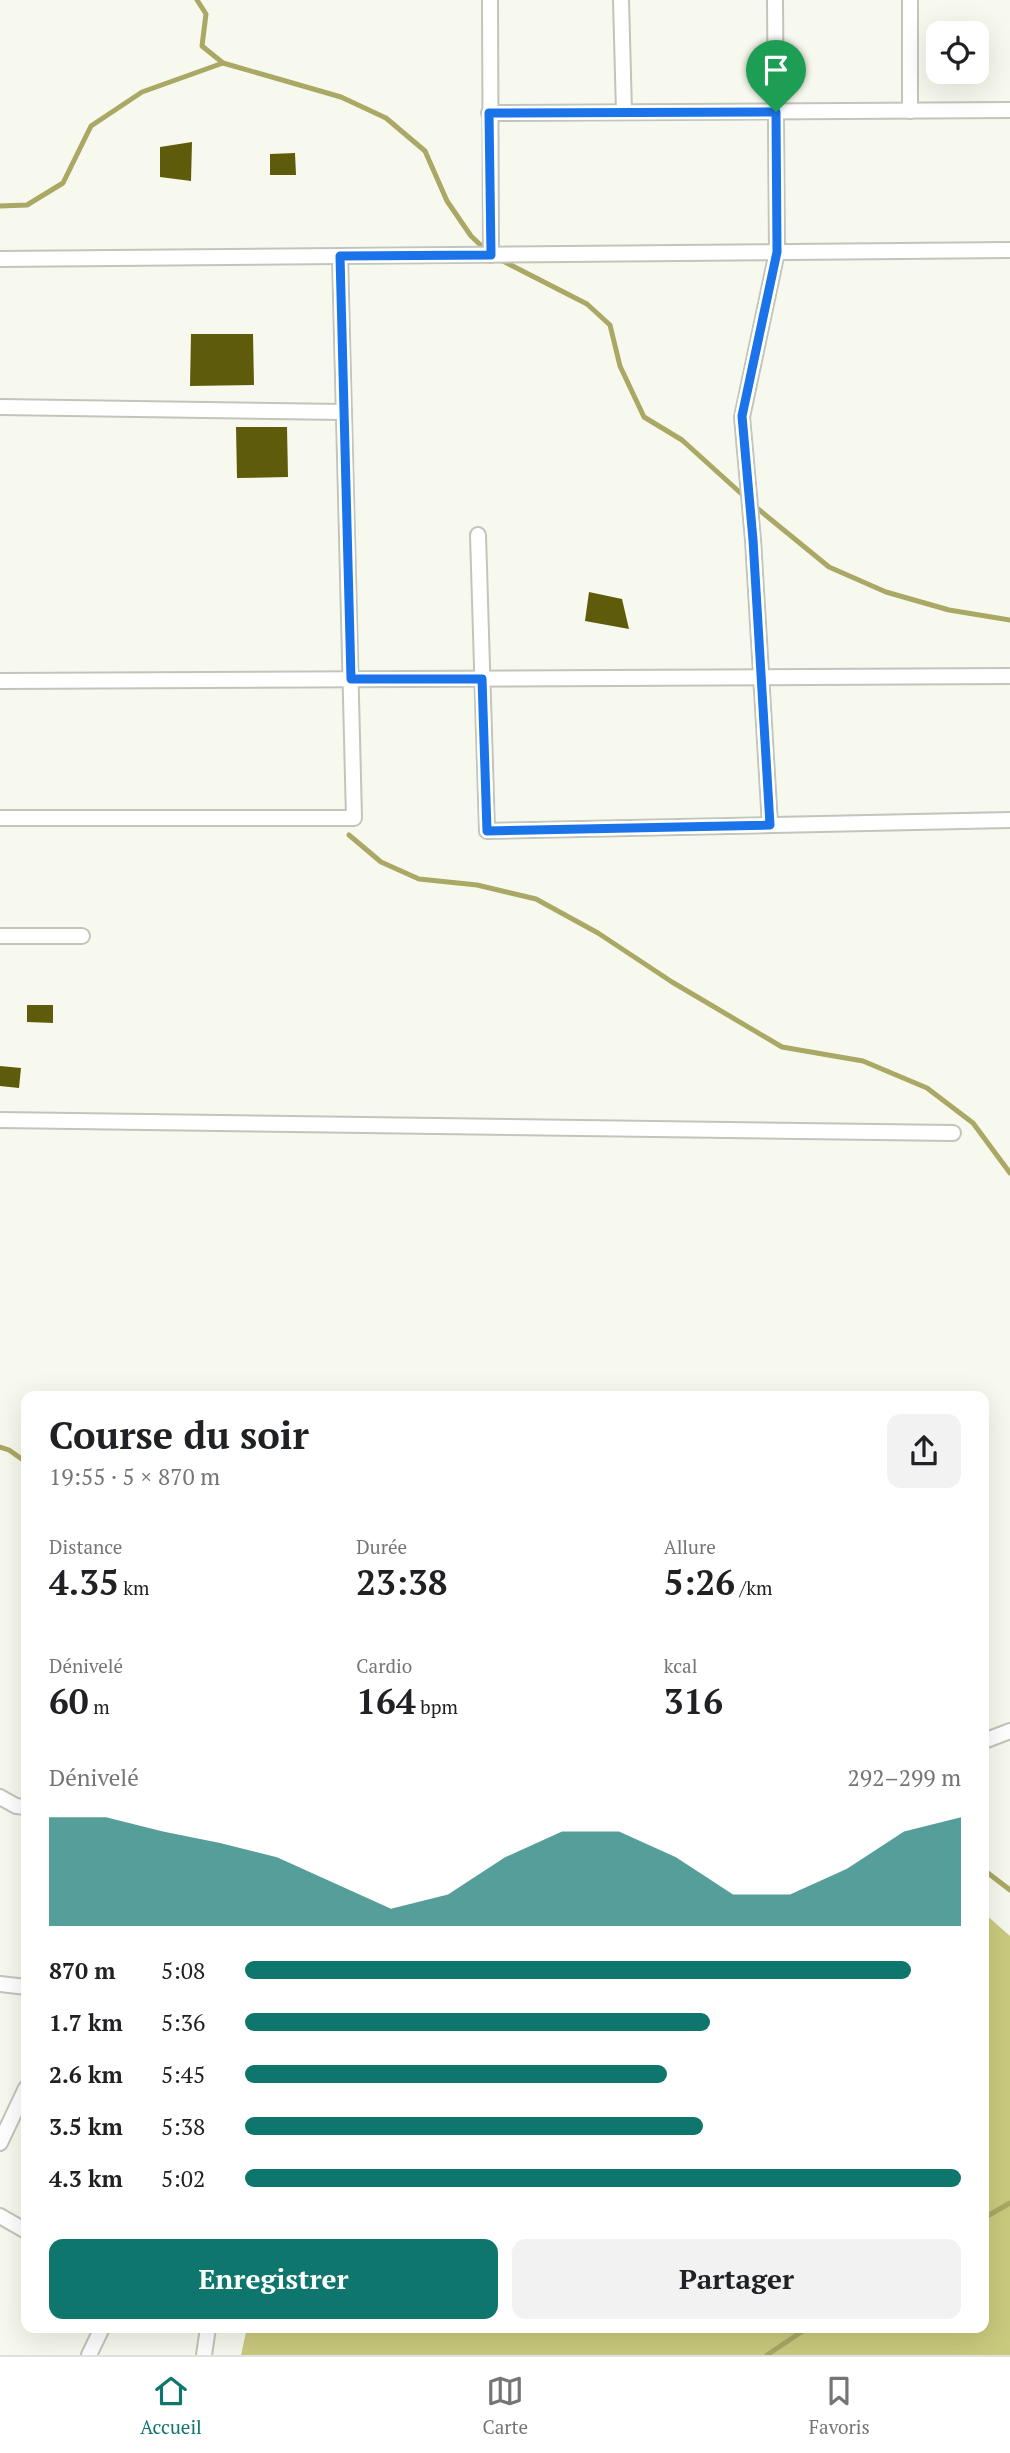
<!DOCTYPE html>
<html lang="fr">
<meta charset="utf-8">
<style>
:root{--surface:#fff;--page:#f2f2f2;--text:#202124;--muted:#757577;--line:#e0e0e0;--accent:#0f766e}
body{margin:0;font-family:"PT Serif",serif;background:var(--page);color:var(--text);height:100vh;display:flex;flex-direction:column;font-size:26px;white-space:nowrap}
*{box-sizing:border-box;margin:0}
p{font-size:23px;color:var(--muted)}
.icon{flex:none;width:38px;height:38px;fill:none;stroke:currentColor;stroke-width:2;stroke-linecap:round;stroke-linejoin:round}
.map{position:relative;flex:1;overflow:hidden}
.side{position:absolute;left:21px;top:1391px;width:968px;height:942px;display:flex;flex-direction:column;background:var(--surface);border-radius:14px;box-shadow:0 7px 28px #0002}
.side>*{flex:none}
.fabs{position:absolute;left:926px;top:21px;display:grid;gap:14px}
.fabs a{display:grid;place-items:center;width:63px;height:63px;border-radius:14px;background:var(--surface);box-shadow:0 7px 28px #0002;font-size:35px}
.pin{position:absolute;display:grid;place-items:center;width:60px;height:60px;color:#fff;margin:-72px -30px;border-radius:50% 50% 50% 0;rotate:-45deg;box-shadow:0 0 7px #0007}
.pin .icon{rotate:45deg}
.round{display:grid;place-items:center;flex:none;width:74px;height:74px;border-radius:14px;background:var(--page)}
.overview{display:flex;align-items:center;justify-content:space-between;height:119px;padding:0 28px}
h1{font-size:38px;font-weight:800;line-height:52px}
.figures{display:grid;grid-template-columns:repeat(3,1fr);gap:10px;height:119px;padding:7px 28px}
.figures div{display:grid;align-content:center}
.figures b{font-size:35px;font-weight:800}
.figures small{font-size:19px;font-weight:400}
.figures p{font-size:19px}
.chart{height:196px;padding:14px 28px}
.chart p{display:flex;justify-content:space-between}
.chart svg{width:100%;height:126px;margin-top:7px;fill:var(--accent);opacity:.7}
.cta{display:flex;gap:14px;margin-top:auto;padding:14px 28px}
.cta a{flex:1;height:80px;border-radius:14px;background:var(--accent);color:#fff;font-size:28px;font-weight:800;line-height:80px;text-align:center}
.cta a+a{background:var(--page);color:var(--text)}
ul{padding:0 28px;list-style:none;font-size:23px}
li{display:grid;grid-template-columns:112px 84px 1fr;align-items:center;height:52px}
li i{height:18px;border-radius:9px;background:var(--accent)}
.dock{display:flex;justify-content:space-around;align-items:center;height:98px;border-top:2px solid var(--line);background:var(--surface);font-size:19px;color:var(--muted)}
.dock a{display:grid;justify-items:center;gap:4px}
.dock .active{color:var(--accent)}
.map>svg:first-child{display:block}
.green{fill:#caca7e}
.lines{fill:none;stroke-linecap:round;stroke-linejoin:round}
.stream{stroke:#a9a864;stroke-width:5}
.building{fill:#5e5c0a}
.minor-casing{stroke:#c3c4ba;stroke-width:18}
.minor{stroke:#fff;stroke-width:14}
.route-casing{stroke:#fff;stroke-width:14}
.route{stroke:#1a73e8;stroke-width:9}
</style>
<div class="map">
<svg width="1010" height="2355" viewBox="0 0 1010 2355">
<rect width="100%" height="100%" fill="#f8f9ee"/>
<polygon class="green" points="984,1913 1010,1936 1010,2355 241,2355 247,2328 984,2328"/>
<g class="lines">
<g class="stream">
<polyline points="197,0 206,14 202,46 223,63 341,97 386,118 425,151 447,201 471,236 488,252"/>
<polyline points="0,206 27,205 63,183 91,126 142,92 223,63"/>
<polyline points="499,259 587,304 610,325 620,366 644,417 682,440 745,497"/>
<polyline points="752,504 829,567 886,592 949,610 1010,620"/>
<polyline points="349,835 381,862 419,879 477,885 536,899 598,933 672,982 782,1047 863,1061 927,1088 973,1123 1010,1173"/>
<polyline points="0,1447 9,1450 26,1462"/>
<polyline points="984,1870 1010,1890"/>
<polyline points="984,2218 1010,2203"/>
<polyline points="767,2355 807,2328"/>
</g>
</g>
<g class="building">
<polygon points="192,142 191,181 160,177 160,147"/>
<polygon points="295,153 296,175 270,175 270,154"/>
<polygon points="191,334 253,334 254,385 190,386"/>
<polygon points="236,427 287,427 288,477 237,478"/>
<polygon points="589,592 622,599 629,629 585,621"/>
<polygon points="27,1005 53,1005 53,1023 27,1022"/>
<polygon points="0,1066 21,1068 19,1088 0,1086"/>
</g>
<g class="lines">
<g class="minor-casing">
<g id="minor">
<polyline points="490,0 491,255"/>
<polyline points="621,0 624,112"/>
<polyline points="910,111 910,0"/>
<polyline points="489,113 1010,110"/>
<polyline points="0,259 1010,250"/>
<polyline points="0,407 344,412"/>
<polyline points="478,535 487,831 1010,820"/>
<polyline points="0,681 1010,676"/>
<polyline points="0,818 354,818 340,256"/>
<polyline points="770,825 753,540 742,417 777,252 775,0"/>
<polyline points="0,936 82,936"/>
<polyline points="0,1120 953,1133"/>
<polyline points="984,1741 1010,1731"/>
<polyline points="0,1797 16,1806 26,1807"/>
<polyline points="0,1984 26,1987"/>
<polyline points="0,2143 26,2088"/>
<polyline points="0,2216 26,2231"/>
<polyline points="89,2355 102,2328"/>
<polyline points="204,2355 208,2328"/>
</g>
</g>
<use href="#minor" class="minor"/>
</g>
<g class="lines">
<g class="route-casing">
<polygon id="route" points="776,112 777,252 742,416 753,540 770,825 487,831 482,679 351,679 340,256 491,255 489,113"/>
</g>
<use href="#route" class="route"/>
</g>
</svg>
<div class="fabs">
<a><svg class="icon" aria-label="locate" viewBox="0 0 24 24"><circle cx="12" cy="12" r="6"/><path d="M12 2v4M12 18v4M2 12h4M18 12h4"/></svg></a>
</div>
<div class="pin" style="left:776px;top:112px;background:#1e9e55"><svg class="icon" aria-label="arrive" viewBox="0 0 24 24"><path d="M6 21V4h12l-3 4 3 4H6"/></svg></div>
<section class="side">
<div class="overview"><div><h1>Course du soir</h1><p>19:55 · 5 × 870 m</p></div><a class="round"><svg class="icon" aria-label="share" viewBox="0 0 24 24"><path d="M12 15V3M7 8l5-5 5 5M5 13v7h14v-7"/></svg></a></div>
<div class="figures">
<div><p>Distance</p><b>4.35<small> km</small></b></div>
<div><p>Durée</p><b>23:38</b></div>
<div><p>Allure</p><b>5:26<small> /km</small></b></div>
</div>
<div class="figures">
<div><p>Dénivelé</p><b>60<small> m</small></b></div>
<div><p>Cardio</p><b>164<small> bpm</small></b></div>
<div><p>kcal</p><b>316</b></div>
</div>
<div class="chart"><p><span>Dénivelé</span>292–299 m</p>
<svg viewBox="0 0 160 44" preserveAspectRatio="none"><path d="M0 44V6L10 6L20 11L30 15L40 20L50 29L60 38L70 33L80 20L90 11L100 11L110 20L120 33L130 33L140 24L150 11L160 6V44z"/></svg>
</div>
<ul>
<li><b>870 m</b>5:08<i style="width:93%"></i></li>
<li><b>1.7 km</b>5:36<i style="width:65%"></i></li>
<li><b>2.6 km</b>5:45<i style="width:59%"></i></li>
<li><b>3.5 km</b>5:38<i style="width:64%"></i></li>
<li><b>4.3 km</b>5:02<i style="width:100%"></i></li>
</ul>
<div class="cta"><a>Enregistrer</a><a>Partager</a></div>
</section>
</div>
<nav class="dock">
<a class="active"><svg class="icon" aria-label="home" viewBox="0 0 24 24"><path d="M3 11l9-7 9 7M6 9v11h12V9"/></svg>Accueil</a>
<a><svg class="icon" aria-label="map" viewBox="0 0 24 24"><path d="M3 6l6-2 6 2 6-2v14l-6 2-6-2-6 2zM9 4v14M15 6v14"/></svg>Carte</a>
<a><svg class="icon" aria-label="saved" viewBox="0 0 24 24"><path d="M7 4h10v16l-5-4-5 4z"/></svg>Favoris</a>
</nav>
